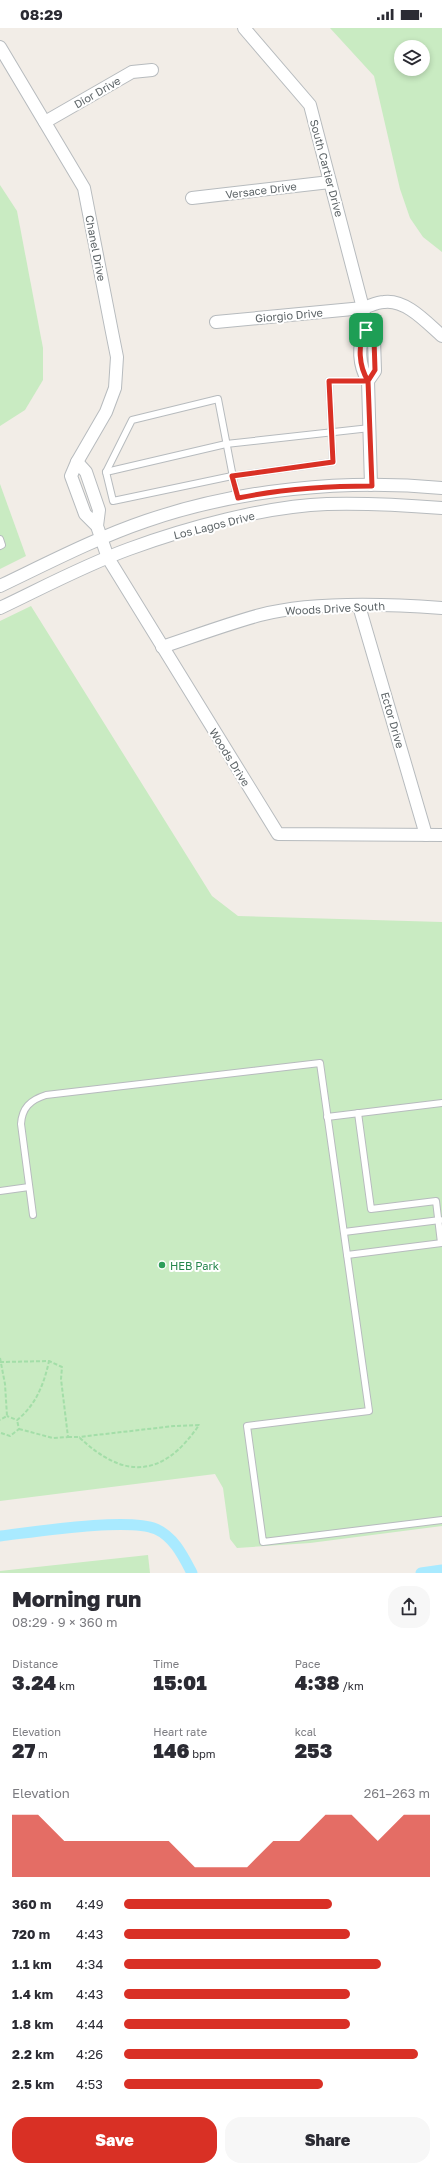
<!DOCTYPE html>
<meta charset="utf-8">
<style>
:root{--surface:#fff;--page:#f7f7f7;--text:#2b2b33;--muted:#7c7c81;--accent:#d93025}
body{margin:0;font-family:"Golos Text",sans-serif;background:var(--page);color:var(--text);height:100vh;display:flex;flex-direction:column;font-size:15px;white-space:nowrap}
*{box-sizing:border-box;margin:0}
p{font-size:13px;color:var(--muted)}
.icon{flex:none;width:22px;height:22px;fill:none;stroke:currentColor;stroke-width:2;stroke-linecap:round;stroke-linejoin:round}
.map{position:relative;height:1545px;overflow:hidden}
.drawer{display:flex;flex-direction:column;background:var(--surface);flex:1}
.drawer>*{flex:none}
.controls{position:absolute;left:394px;top:12px;display:grid;gap:8px}
.controls a{display:grid;place-items:center;width:36px;height:36px;border-radius:50%;background:var(--surface);box-shadow:0 2px 6px #0003;font-size:20px}
.pin{position:absolute;display:grid;place-items:center;width:34px;height:34px;color:#fff;margin:-17px;border-radius:8px;box-shadow:0 2px 6px #0006}
.round{display:grid;place-items:center;flex:none;width:42px;height:42px;border-radius:16px;background:var(--page)}
.summary{display:flex;align-items:center;justify-content:space-between;height:68px;padding:0 12px}
h1{font-size:22px;font-weight:800;line-height:30px}
.metrics{display:grid;grid-template-columns:repeat(3,1fr);gap:6px;height:68px;padding:4px 12px}
.metrics div{display:grid;align-content:center}
.metrics b{font-size:20px;font-weight:800}
.metrics small{font-size:11px;font-weight:400}
.metrics p{font-size:11px}
.chart{height:112px;padding:8px 12px}
.chart p{display:flex;justify-content:space-between}
.chart svg{width:100%;height:72px;margin-top:4px;fill:var(--accent);opacity:.7}
.action{display:flex;gap:8px;margin-top:auto;padding:8px 12px}
.action a{flex:1;height:46px;border-radius:16px;background:var(--accent);color:#fff;font-size:16px;font-weight:800;line-height:46px;text-align:center}
.action a+a{background:var(--page);color:var(--text)}
ul{padding:0 12px;list-style:none;font-size:13px}
li{display:grid;grid-template-columns:64px 48px 1fr;align-items:center;height:30px}
li i{height:10px;border-radius:5px;background:var(--accent)}
.status{display:flex;justify-content:space-between;align-items:center;height:28px;padding:0 20px;background:var(--surface);direction:ltr}
.status svg{height:11px;fill:currentColor}
.map>svg:first-child{display:block}
.green{fill:#c9ebc2;fill-rule:evenodd}
.lines{fill:none;stroke-linecap:round;stroke-linejoin:round}
.canal{stroke:#a9eaff;stroke-width:11}
.lane-casing{stroke:#b7bbbe;stroke-width:8}
.street-casing{stroke:#b7bbbe;stroke-width:14}
.path{stroke:#a3dea8;stroke-width:2;stroke-dasharray:4 2;stroke-linecap:butt}
.lane{stroke:#fff;stroke-width:6}
.street{stroke:#fff;stroke-width:12}
.route-casing{stroke:#fff;stroke-width:8}
.route{stroke:#d93025;stroke-width:5}
.leisure-dot{fill:#2e9e5b;stroke:#fff;stroke-width:1.5}
.labels{text-anchor:middle;dominant-baseline:central;stroke-width:4;stroke-linejoin:round;paint-order:stroke}
.street-label{font-size:11px;fill:#5e6568;stroke:#fff}
.leisure-label{font-size:11px;fill:#27864d;stroke:#fff;text-anchor:start}
</style>
<div class="status"><b>08:29</b><svg viewBox="0 0 49 12"><path d="M0 12V9h3v3zM5 12V6h3v6zM10 12V3h3v9zM15 12V0h3v12zM26 1h20v11H26zM47 4h2v5h-2z"/></svg></div>
<div class="map">
<svg width="442" height="1545" viewBox="0 0 442 1545">
<rect width="100%" height="100%" fill="#f2ede7"/>
<g class="green">
<path d="M330,0h112v224l-19,-15 -13,-19 -10,-29 -26,-113zM401,19h22v22h-22z"/>
<polygon points="0,157 17,183 43,320 43,352 25,382 0,398"/>
<polygon points="0,456 26,528 0,541"/>
<polygon points="31,578 212,868 238,888 442,894 442,1498 310,1515 237,1520 230,1511 223,1460 215,1446 0,1473 0,593"/>
<polygon points="148,1527 150,1545 0,1545 0,1543"/>
</g>
<g class="lines">
<g class="canal">
<path d="M0,1508c34,-4 128,-19 156,-7 18,8 27,27 36,44"/>
<polyline points="421,1545 442,1542"/>
</g>
<g class="lane-casing">
<g id="lane">
<polyline points="106,444 226,416 370,400"/>
<polyline points="237,470 218,371 132,392 106,444 113,473 232,448 333,434 329,353 368,353"/>
<polyline points="0,511 2,517 0,518"/>
<polyline points="358,1085 371,1181 436,1173 441,1215"/>
<polyline points="327,1089 442,1075"/>
<polyline points="0,1163 29,1159"/>
<path d="M33,1187l-12,-91c1,-16 9,-24 25,-29l274,-32 49,348 -122,15 16,116 179,-22"/>
<polyline points="344,1204 440,1192"/>
<polyline points="347,1227 442,1215"/>
</g>
</g>
<g class="street-casing">
<g id="street">
<polyline points="244,0 310,77 363,280 366,302"/>
<polyline points="0,19 84,160 112,304 117,329 115,360 106,384 77,434"/>
<polyline points="45,94 132,44 152,42"/>
<polyline points="192,170 330,154"/>
<path d="M216,294l147,-14c7,-2 14,-6 21,-6 22,-3 43,21 58,34"/>
<path d="M368,353l7,-10 -1,-32 -8,-9c-9,15 -7,36 2,51l3,104"/>
<polyline points="97,498 85,486 71,448 77,434 86,444 99,482 97,498 108,530 278,806 442,807"/>
<path d="M0,558c48,-23 96,-48 146,-65 93,-32 199,-42 296,-33"/>
<polyline points="359,578 426,807"/>
<path d="M0,580c42,-20 85,-43 129,-59 57,-21 138,-43 198,-45 38,-1 77,1 115,4"/>
<path d="M162,619c33,-11 65,-23 98,-32 53,-14 128,-11 182,-7"/>
</g>
</g>
<g class="path">
<polyline points="0,1330 5,1356 7,1388 0,1392"/>
<path d="M0,1334l49,-1c-5,23 -13,44 -32,59l-10,-4"/>
<polyline points="19,1401 53,1410 68,1409 61,1351 62,1339 49,1333"/>
<polyline points="1,1405 10,1408 19,1401 17,1392"/>
<path d="M68,1409h11c45,43 84,41 120,-12l-25,1 -95,11"/>
</g>
<use href="#lane" class="lane"/>
<use href="#street" class="street"/>
</g>
<g class="lines">
<g class="route-casing">
<path id="route" d="M366,302c-9,15 -7,36 2,51l4,105c-46,0 -90,3 -134,12l-6,-22 101,-14 -4,-81h39l7,-11 -1,-31 -8,-9"/>
</g>
<use href="#route" class="route"/>
</g>
<circle class="leisure-dot" cx="162" cy="1237" r="4"/>
<g class="labels">
<g class="street-label">
<text transform="translate(97 64) rotate(-30)">Dior Drive</text>
<text transform="translate(327 140) rotate(75)">South Cartier Drive</text>
<text transform="translate(261 162) rotate(-7)">Versace Drive</text>
<text transform="translate(96 220) rotate(79)">Chanel Drive</text>
<text transform="translate(289 287) rotate(-5)">Giorgio Drive</text>
<text transform="translate(214 497) rotate(-14)">Los Lagos Drive</text>
<text transform="translate(335 580) rotate(-3)">Woods Drive South</text>
<text transform="translate(393 692) rotate(74)">Ector Drive</text>
<text transform="translate(230 729) rotate(58)">Woods Drive</text>
</g>
<g class="leisure-label">
<text x="170" y="1237">HEB Park</text>
</g>
</g>
</svg>
<div class="controls">
<a><svg class="icon" aria-label="layers" viewBox="0 0 24 24"><path d="M12 4l9 5-9 5-9-5zM3 14l9 5 9-5"/></svg></a>
</div>
<div class="pin" style="left:366px;top:302px;background:#1e9e55"><svg class="icon" aria-label="arrive" viewBox="0 0 24 24"><path d="M6 21V4h12l-3 4 3 4H6"/></svg></div>
</div>
<section class="drawer">
<div class="summary"><div><h1>Morning run</h1><p>08:29 · 9 × 360 m</p></div><a class="round"><svg class="icon" aria-label="share" viewBox="0 0 24 24"><path d="M12 15V3M7 8l5-5 5 5M5 13v7h14v-7"/></svg></a></div>
<div class="metrics">
<div><p>Distance</p><b>3.24<small> km</small></b></div>
<div><p>Time</p><b>15:01</b></div>
<div><p>Pace</p><b>4:38<small> /km</small></b></div>
</div>
<div class="metrics">
<div><p>Elevation</p><b>27<small> m</small></b></div>
<div><p>Heart rate</p><b>146<small> bpm</small></b></div>
<div><p>kcal</p><b>253</b></div>
</div>
<div class="chart"><p><span>Elevation</span>261–263 m</p>
<svg viewBox="0 0 160 44" preserveAspectRatio="none"><path d="M0 44V6L10 6L20 22L30 22L40 22L50 22L60 22L70 38L80 38L90 38L100 22L110 22L120 6L130 6L140 22L150 6L160 6V44z"/></svg>
</div>
<ul>
<li><b>360 m</b>4:49<i style="width:68%"></i></li>
<li><b>720 m</b>4:43<i style="width:74%"></i></li>
<li><b>1.1 km</b>4:34<i style="width:84%"></i></li>
<li><b>1.4 km</b>4:43<i style="width:74%"></i></li>
<li><b>1.8 km</b>4:44<i style="width:74%"></i></li>
<li><b>2.2 km</b>4:26<i style="width:96%"></i></li>
<li><b>2.5 km</b>4:53<i style="width:65%"></i></li>
</ul>
<div class="action"><a>Save</a><a>Share</a></div>
</section>
